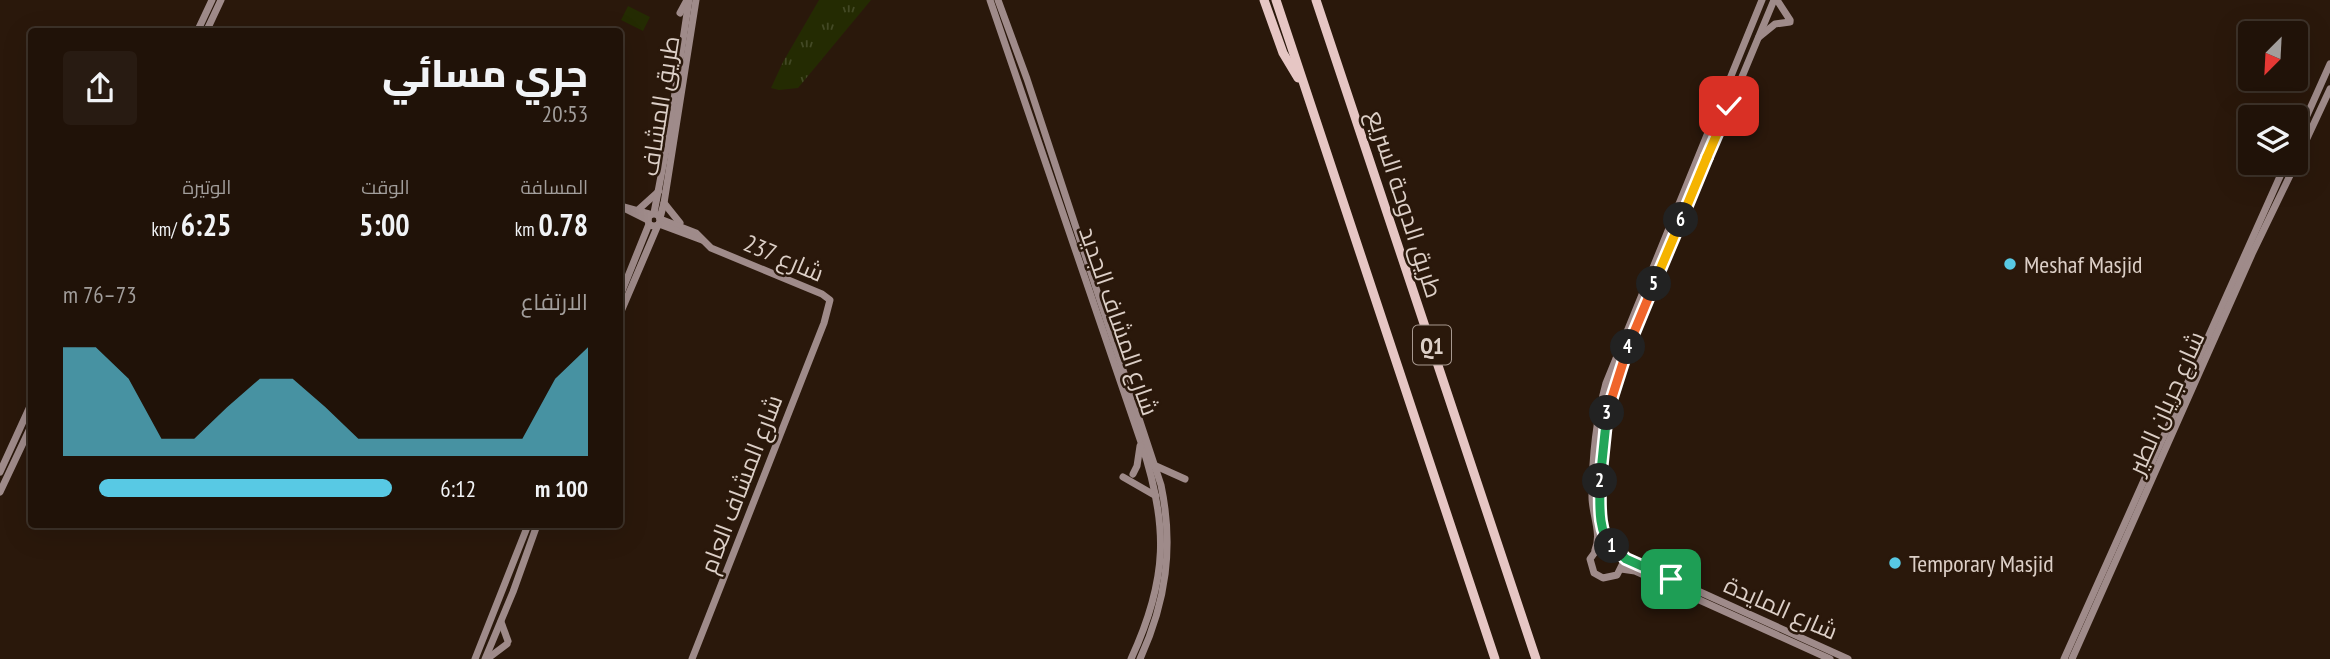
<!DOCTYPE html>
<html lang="ar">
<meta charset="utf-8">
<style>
:root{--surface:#201208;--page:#281b12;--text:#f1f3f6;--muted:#a29e9c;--line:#3d3229;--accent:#58c9e4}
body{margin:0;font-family:"PT Sans Narrow",Cairo,sans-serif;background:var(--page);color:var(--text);direction:rtl;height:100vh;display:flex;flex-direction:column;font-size:26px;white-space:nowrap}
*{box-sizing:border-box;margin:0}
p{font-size:23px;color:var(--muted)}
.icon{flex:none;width:38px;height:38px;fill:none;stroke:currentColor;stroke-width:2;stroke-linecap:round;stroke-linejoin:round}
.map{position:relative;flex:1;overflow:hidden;direction:ltr}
.side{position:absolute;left:28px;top:28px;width:595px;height:500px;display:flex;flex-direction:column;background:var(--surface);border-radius:7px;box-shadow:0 7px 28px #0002,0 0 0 2px var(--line);direction:rtl}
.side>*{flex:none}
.needle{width:46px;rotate:204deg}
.controls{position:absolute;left:2238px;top:21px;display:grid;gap:14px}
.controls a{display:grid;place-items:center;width:70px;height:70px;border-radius:7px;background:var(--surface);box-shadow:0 7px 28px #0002,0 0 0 2px var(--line);font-size:35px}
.pin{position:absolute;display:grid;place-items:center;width:60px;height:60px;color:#fff;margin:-30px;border-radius:14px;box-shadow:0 4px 10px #0006}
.km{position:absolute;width:35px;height:35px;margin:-18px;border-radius:50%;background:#222;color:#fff;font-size:19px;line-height:35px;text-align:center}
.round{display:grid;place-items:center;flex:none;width:74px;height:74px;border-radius:7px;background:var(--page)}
.overview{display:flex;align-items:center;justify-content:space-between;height:119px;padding:0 35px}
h1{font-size:38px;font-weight:800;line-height:52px}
.metrics{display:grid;grid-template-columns:repeat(3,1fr);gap:10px;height:119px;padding:7px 35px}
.metrics div{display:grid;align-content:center}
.metrics b{font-size:30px;font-weight:800}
.metrics small{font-size:19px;font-weight:400}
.metrics p{font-size:19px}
.chart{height:196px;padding:14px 35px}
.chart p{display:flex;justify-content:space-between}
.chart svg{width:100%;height:126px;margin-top:7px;fill:var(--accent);opacity:.7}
ul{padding:0 35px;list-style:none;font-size:23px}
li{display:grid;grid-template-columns:112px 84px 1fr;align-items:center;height:52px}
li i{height:18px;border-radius:9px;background:var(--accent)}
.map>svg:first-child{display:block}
.park{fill:url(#park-tufts)}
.pitch{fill:#242b02}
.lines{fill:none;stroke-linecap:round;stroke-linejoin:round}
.secondary{stroke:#9f8b8a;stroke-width:7}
.highway{stroke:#e6c6c4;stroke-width:9}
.split-1-casing{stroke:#fff;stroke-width:14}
.split-2-casing{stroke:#fff;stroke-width:14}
.split-3-casing{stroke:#fff;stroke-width:14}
.split-4-casing{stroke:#fff;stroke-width:14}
.split-5-casing{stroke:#fff;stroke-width:14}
.split-6-casing{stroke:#fff;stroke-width:14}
.split-7-casing{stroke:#fff;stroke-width:14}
.split-8-casing{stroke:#fff;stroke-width:14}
.split-1{stroke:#22a559;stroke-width:9}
.split-2{stroke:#22a559;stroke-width:9}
.split-3{stroke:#22a559;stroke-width:9}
.split-4{stroke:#f0652b;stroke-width:9}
.split-5{stroke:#f0652b;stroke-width:9}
.split-6{stroke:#f5b400;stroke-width:9}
.split-7{stroke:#f5b400;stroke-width:9}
.split-8{stroke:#f5b400;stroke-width:9}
.poi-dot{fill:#58c9e4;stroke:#2a180b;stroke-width:2.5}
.labels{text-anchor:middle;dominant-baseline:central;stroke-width:5;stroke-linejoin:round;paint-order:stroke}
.shield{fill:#2a180b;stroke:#a7988f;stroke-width:2}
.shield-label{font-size:23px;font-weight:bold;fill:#dccfc7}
.street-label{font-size:24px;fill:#dccfc7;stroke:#2a180b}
.poi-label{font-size:24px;fill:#dccfc7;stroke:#2a180b;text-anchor:start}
</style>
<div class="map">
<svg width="2330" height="659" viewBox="0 0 2330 659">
<defs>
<pattern id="park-tufts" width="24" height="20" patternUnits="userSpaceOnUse" patternTransform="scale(1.75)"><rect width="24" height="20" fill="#242b02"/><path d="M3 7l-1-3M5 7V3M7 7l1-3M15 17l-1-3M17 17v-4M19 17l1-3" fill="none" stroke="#434925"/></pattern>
</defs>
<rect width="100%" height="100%" fill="#2a180b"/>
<polygon class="park" points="819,0 871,0 798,88 779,90 771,88 783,62"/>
<polygon class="pitch" points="628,6 650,17 643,31 621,20"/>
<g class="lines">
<g class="secondary">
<path d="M990,0l151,442c28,84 27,137 -10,217"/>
<path d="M998,0l29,79 134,406c13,62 5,117 -21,174"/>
<polyline points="1777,0 1790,20"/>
<polyline points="680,13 687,0"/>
<polyline points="197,32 212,0"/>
<polyline points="206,32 221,0"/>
<polyline points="1759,37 1775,24 1790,22"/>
<polyline points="2296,140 2330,64"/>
<polyline points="2296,162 2330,89"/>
<polyline points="664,203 680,223"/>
<polyline points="620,206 648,220"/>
<polyline points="621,206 650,214"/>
<polyline points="638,210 659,191"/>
<polyline points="654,213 668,139 689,0"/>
<circle cx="654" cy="220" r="6"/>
<polyline points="660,218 664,203 696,0"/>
<polyline points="660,219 696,233 711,248 822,294 830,300 824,323 692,659"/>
<polyline points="659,224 702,240"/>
<polyline points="620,296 649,224"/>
<polyline points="620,314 658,225"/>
<polyline points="1156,466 1185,479"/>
<polyline points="0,472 32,402"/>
<polyline points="1133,474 1137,466 1140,446"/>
<polyline points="1123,477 1156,496"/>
<polyline points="0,492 32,424"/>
<path d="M1611,546l-13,2 -8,11 4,14 9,5 14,-3 6,-12c-2,-17 -16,-14 -20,-36 -10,-47 0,-100 12,-145l159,-382"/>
<path d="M1595,550c7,-16 -3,-36 -3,-53 0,-39 4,-77 14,-114l156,-383"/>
<polyline points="1623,557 1848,659"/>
<polyline points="1621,569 1635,571 1830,659"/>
<polyline points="501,622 508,641"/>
<polyline points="475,659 528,525"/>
<polyline points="485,659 513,592 537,525"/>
<polyline points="487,659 507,644"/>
<polyline points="2064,659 2286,163"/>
<polyline points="2072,659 2252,254 2296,163"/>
</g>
<g class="highway">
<polyline points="1264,0 1283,53 1298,78"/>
<polyline points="1276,0 1495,659"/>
<polyline points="1316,0 1536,659"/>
</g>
</g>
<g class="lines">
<g class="split-1-casing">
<polyline id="split-1" points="1612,546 1626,559 1671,579"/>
</g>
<g class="split-2-casing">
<path id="split-2" d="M1600,481c0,19 -3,52 12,65"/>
</g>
<g class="split-3-casing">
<polyline id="split-3" points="1600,481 1607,413"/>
</g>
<g class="split-4-casing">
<polyline id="split-4" points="1607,413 1628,347"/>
</g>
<g class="split-5-casing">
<polyline id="split-5" points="1628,347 1654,284"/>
</g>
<g class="split-6-casing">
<polyline id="split-6" points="1654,284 1681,220"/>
</g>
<g class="split-7-casing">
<polyline id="split-7" points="1681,220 1707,157"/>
</g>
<g class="split-8-casing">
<polyline id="split-8" points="1707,157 1729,106"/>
</g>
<use href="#split-1" class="split-1"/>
<use href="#split-2" class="split-2"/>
<use href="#split-3" class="split-3"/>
<use href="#split-4" class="split-4"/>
<use href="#split-5" class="split-5"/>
<use href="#split-6" class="split-6"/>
<use href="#split-7" class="split-7"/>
<use href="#split-8" class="split-8"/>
</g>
<g class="poi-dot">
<circle cx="2010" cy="264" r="7"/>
<circle cx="1895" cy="563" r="7"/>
</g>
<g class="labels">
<rect class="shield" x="1413" y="325.5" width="38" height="39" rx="5"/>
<g class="shield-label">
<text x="1432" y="345">Q1</text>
</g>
<g class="street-label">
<text transform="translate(660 106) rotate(-81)">طريق المشاف</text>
<text transform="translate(1405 204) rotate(72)">طريق الدوحة السريع</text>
<text transform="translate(784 258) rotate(23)">شارع 237</text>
<text transform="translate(1119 321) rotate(71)">شارع المشاف الجديد</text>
<text transform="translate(2166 403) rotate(-66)">شارع جريان الطير</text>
<text transform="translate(741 484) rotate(-69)">شارع المشاف العام</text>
<text transform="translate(1781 608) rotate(24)">شارع المايدة</text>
</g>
<g class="poi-label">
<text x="2024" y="264">Meshaf Masjid</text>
<text x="1909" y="563">Temporary Masjid</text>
</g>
</g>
</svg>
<div class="controls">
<a><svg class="needle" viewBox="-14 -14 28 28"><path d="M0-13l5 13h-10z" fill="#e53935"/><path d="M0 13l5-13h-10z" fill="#a29e9c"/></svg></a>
<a><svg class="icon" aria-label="layers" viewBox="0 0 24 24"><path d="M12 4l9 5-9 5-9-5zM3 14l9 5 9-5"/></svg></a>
</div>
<div class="pin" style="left:1671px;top:579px;background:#1e9e55"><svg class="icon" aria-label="arrive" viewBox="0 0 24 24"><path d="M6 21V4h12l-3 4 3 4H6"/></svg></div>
<div class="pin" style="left:1729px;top:106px;background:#d93025"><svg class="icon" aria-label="check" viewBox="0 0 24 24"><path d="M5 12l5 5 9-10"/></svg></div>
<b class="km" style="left:1612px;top:546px">1</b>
<b class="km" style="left:1600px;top:481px">2</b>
<b class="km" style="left:1607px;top:413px">3</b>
<b class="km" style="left:1628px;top:347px">4</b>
<b class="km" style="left:1654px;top:284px">5</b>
<b class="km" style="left:1681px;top:220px">6</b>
<section class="side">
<div class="overview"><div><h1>جري مسائي</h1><p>20:53</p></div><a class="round"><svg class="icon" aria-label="share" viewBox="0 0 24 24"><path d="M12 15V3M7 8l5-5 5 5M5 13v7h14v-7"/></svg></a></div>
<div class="metrics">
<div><p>المسافة</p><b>0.78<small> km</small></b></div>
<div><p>الوقت</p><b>5:00</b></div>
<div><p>الوتيرة</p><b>6:25<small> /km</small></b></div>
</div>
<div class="chart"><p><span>الارتفاع</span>73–76 m</p>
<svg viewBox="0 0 160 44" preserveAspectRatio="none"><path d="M0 44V6L10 6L20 17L30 38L40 38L50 27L60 17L70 17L80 27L90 38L100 38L110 38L120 38L130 38L140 38L150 17L160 6V44z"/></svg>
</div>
<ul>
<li><b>100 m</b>6:12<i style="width:89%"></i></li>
</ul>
</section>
</div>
